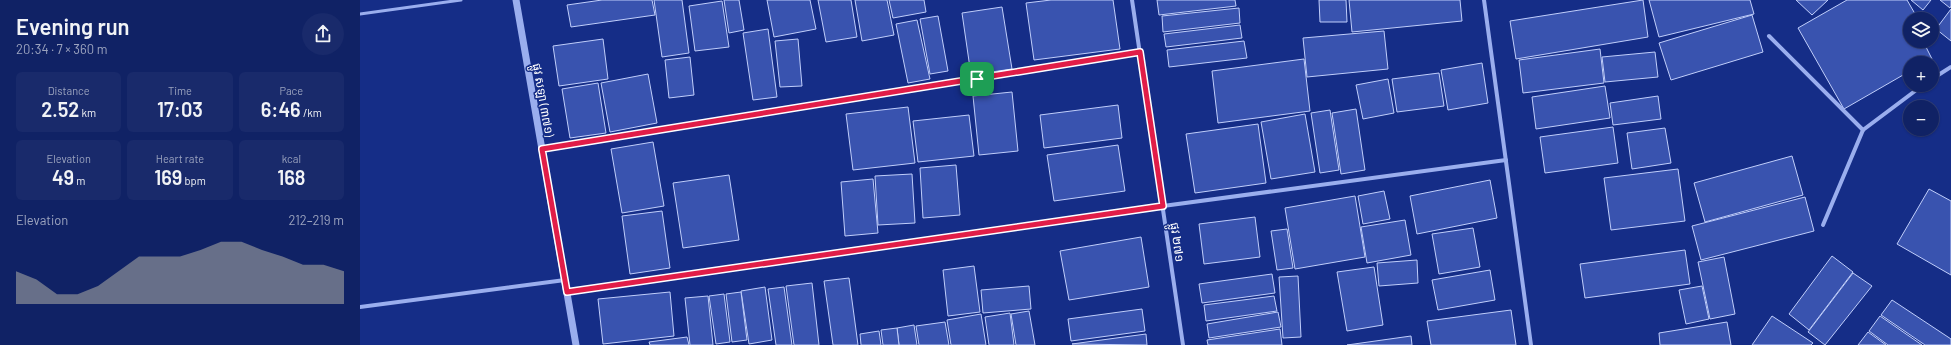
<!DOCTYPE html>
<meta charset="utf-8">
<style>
:root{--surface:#102265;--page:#192a6b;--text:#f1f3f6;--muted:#9ca4bf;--line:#303f79;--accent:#8c9099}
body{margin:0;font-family:Barlow,"Noto Sans Khmer",sans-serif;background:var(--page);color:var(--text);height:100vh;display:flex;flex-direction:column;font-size:15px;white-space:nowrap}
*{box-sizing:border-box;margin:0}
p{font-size:13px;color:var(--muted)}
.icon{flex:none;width:22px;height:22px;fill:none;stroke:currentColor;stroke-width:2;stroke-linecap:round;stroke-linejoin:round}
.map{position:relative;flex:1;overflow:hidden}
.sheet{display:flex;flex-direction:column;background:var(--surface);width:360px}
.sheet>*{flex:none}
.tools{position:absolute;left:1543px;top:12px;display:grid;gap:8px}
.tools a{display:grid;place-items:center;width:36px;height:36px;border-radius:50%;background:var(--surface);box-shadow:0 1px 3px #0004,0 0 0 1px var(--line);font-size:20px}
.pin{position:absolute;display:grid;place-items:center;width:34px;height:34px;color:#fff;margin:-17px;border-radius:8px;box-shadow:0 2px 6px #0006}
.round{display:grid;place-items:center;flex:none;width:42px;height:42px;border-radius:21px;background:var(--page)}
.overview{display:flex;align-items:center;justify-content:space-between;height:68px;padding:0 16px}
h1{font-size:22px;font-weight:600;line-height:30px}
.stats{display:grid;grid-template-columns:repeat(3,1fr);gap:6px;height:68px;padding:4px 16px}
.stats div{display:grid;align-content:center;border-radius:6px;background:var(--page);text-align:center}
.stats b{font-size:20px;font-weight:600}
.stats small{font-size:11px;font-weight:400}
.stats p{font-size:11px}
.chart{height:112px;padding:8px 16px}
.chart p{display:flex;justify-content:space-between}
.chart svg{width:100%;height:72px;margin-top:4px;fill:var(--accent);opacity:.7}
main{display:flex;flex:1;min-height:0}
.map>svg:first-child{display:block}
.building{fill:#3953af;stroke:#c0cefb}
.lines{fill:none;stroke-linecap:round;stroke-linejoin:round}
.service{stroke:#9aaeee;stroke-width:3}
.minor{stroke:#9aaeee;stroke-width:4}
.tertiary{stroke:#9aaeee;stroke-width:7}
.route-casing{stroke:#fff;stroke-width:8}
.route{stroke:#e11d48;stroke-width:5}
.labels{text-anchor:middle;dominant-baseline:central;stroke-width:3;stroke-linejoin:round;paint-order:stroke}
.street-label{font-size:12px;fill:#fff;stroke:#152d87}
</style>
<main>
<section class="sheet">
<div class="overview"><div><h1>Evening run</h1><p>20:34 · 7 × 360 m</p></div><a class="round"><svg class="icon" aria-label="share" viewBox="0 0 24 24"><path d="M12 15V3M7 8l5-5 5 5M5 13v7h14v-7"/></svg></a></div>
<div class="stats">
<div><p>Distance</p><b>2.52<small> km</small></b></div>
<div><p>Time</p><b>17:03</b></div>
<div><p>Pace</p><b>6:46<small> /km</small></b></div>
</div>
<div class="stats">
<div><p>Elevation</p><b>49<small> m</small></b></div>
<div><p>Heart rate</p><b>169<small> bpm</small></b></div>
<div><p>kcal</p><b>168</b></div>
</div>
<div class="chart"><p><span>Elevation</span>212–219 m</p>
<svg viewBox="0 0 160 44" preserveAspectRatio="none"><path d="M0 44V24L10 29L20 38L30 38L40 33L50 24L60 15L70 15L80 15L90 11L100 6L110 6L120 11L130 15L140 20L150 20L160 24V44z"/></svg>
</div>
</section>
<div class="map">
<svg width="1591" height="345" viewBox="0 0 1591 345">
<rect width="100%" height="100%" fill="#152d87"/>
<g class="building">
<polygon points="242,0 292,0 295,15 211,27 207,5"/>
<polygon points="294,0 322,0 329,53 302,57"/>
<polygon points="364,0 379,0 384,30 369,33"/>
<polygon points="407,0 450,0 456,29 414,37"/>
<polygon points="458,0 491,0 497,37 466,42"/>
<polygon points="495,0 527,0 534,35 502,41"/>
<polygon points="529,0 564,0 566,12 533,18"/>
<polygon points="691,0 753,0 760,49 674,60 666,3"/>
<polygon points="797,0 875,0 876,6 799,15"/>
<polygon points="959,0 986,0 987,22 960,22"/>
<polygon points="989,0 1100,0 1102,21 992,32"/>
<polygon points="1283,0 1288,37 1156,59 1150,21"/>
<polygon points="1289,0 1390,0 1394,14 1299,37"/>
<polygon points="1436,0 1468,0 1452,15"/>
<polygon points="1487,0 1547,0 1558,19 1550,19 1550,41 1563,41 1572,59 1564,63 1550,63 1550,71 1484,109 1438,28"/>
<polygon points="1551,0 1571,0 1563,10"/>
<polygon points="1580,0 1591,0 1591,6 1590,8"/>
<polygon points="362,1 369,47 335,51 329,6"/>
<polygon points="642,7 652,69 611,75 602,13"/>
<polygon points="879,8 880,23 803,32 802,16"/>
<polygon points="1591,9 1591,41 1576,29"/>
<polygon points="1392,15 1403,52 1311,80 1299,43"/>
<polygon points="578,16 588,71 570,74 560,19"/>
<polygon points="557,20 570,79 548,83 536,24"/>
<polygon points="880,25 882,38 806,47 804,34"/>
<polygon points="408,29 417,97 393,100 383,33"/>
<polygon points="1024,31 1028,69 947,77 943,38"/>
<polygon points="243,39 248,79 199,86 193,46"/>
<polygon points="438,39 442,86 420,87 415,41"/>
<polygon points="884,41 887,58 809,67 807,50"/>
<polygon points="1240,49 1244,83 1163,93 1159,60"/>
<polygon points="1295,52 1298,77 1245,82 1242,57"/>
<polygon points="330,57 334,95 309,98 305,60"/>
<polygon points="944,59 950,111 858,123 852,71"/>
<polygon points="1122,63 1128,103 1088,110 1081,70"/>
<polygon points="1079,73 1084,106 1037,112 1032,79"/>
<polygon points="288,74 297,123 250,132 241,83"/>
<polygon points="1028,79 1034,113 1003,119 996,85"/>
<polygon points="238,83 246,133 210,138 202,89"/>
<polygon points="1245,86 1250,118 1176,129 1172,97"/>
<polygon points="652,92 658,151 619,155 613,96"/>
<polygon points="1298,96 1301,119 1253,125 1250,103"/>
<polygon points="758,105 762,138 684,148 680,115"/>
<polygon points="548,107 555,163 493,170 486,114"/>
<polygon points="996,109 1005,170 981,174 972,113"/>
<polygon points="970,110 979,170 960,173 951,113"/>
<polygon points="945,114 955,172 911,179 901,122"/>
<polygon points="609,115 614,156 558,162 553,121"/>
<polygon points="898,124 906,183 835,193 826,134"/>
<polygon points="1253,127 1258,163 1185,173 1180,137"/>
<polygon points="1305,128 1311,163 1272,169 1267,133"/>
<polygon points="293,142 304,206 262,213 251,149"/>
<polygon points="758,145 765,191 694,201 687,155"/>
<polygon points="1432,156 1443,195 1345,222 1334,183"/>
<polygon points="596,165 600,215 563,218 560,168"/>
<polygon points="1318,169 1325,221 1251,230 1244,178"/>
<polygon points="552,174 555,223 518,225 515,176"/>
<polygon points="369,175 379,240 323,248 313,183"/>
<polygon points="513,179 518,233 485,236 481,182"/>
<polygon points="1130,180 1137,218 1057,234 1050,196"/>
<polygon points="1569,189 1591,201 1591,275 1537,244"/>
<polygon points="1024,191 1030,219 1003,224 998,196"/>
<polygon points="995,196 1005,257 935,269 925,208"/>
<polygon points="1445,197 1454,231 1341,260 1332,226"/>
<polygon points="302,211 310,268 270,274 262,216"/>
<polygon points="895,217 900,257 844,264 839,224"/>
<polygon points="1045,220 1051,255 1007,263 1001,227"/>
<polygon points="1113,228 1120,267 1079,274 1072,234"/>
<polygon points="927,229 933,268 917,270 911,231"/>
<polygon points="781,237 789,287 709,300 700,251"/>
<polygon points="1325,250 1330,284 1225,298 1220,264"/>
<polygon points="1472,256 1493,272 1449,330 1429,314"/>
<polygon points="1364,257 1375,314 1350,319 1338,262"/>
<polygon points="1057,260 1058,283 1019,286 1017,263"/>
<polygon points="614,266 620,312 588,316 583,270"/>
<polygon points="1014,267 1023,325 987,331 977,272"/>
<polygon points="1130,270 1135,300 1078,310 1072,280"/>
<polygon points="1493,273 1512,286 1465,345 1448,332"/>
<polygon points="912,274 915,293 842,303 839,284"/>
<polygon points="938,276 941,337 923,338 919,277"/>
<polygon points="489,278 498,345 473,345 464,281"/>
<polygon points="452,283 459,345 434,345 426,286"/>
<polygon points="669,286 671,309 623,313 621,290"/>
<polygon points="1342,286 1349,319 1326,324 1319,290"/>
<polygon points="405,287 412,340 389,344 381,291"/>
<polygon points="424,287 432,345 416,345 408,289"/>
<polygon points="310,292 314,336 243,344 238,299"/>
<polygon points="381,292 387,340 372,342 366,294"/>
<polygon points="364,294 370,342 356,344 349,296"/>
<polygon points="348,296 353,345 330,345 325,298"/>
<polygon points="914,296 917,311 846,321 844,305"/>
<polygon points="1532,300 1591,339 1591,345 1565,345 1521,315"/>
<polygon points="782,309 785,331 711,341 708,319"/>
<polygon points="1151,310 1156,345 1071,345 1067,321"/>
<polygon points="669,311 675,345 656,345 651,314"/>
<polygon points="918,312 921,327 849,338 847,324"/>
<polygon points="650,313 654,345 629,345 625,317"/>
<polygon points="621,314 626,345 591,345 587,320"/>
<polygon points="1412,316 1453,343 1451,345 1392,345"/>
<polygon points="1520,316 1562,345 1528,345 1509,331"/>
<polygon points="585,322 589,345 559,345 556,326"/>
<polygon points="1367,322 1371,345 1300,345 1299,333"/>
<polygon points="554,325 557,345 539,345 537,328"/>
<polygon points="537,328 539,345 523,345 521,330"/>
<polygon points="920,329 922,345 848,345 847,340"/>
<polygon points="519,331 521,345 501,345 500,334"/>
<polygon points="1508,332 1526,345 1498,345"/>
<polygon points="786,334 787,345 712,344"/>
<polygon points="1051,336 1052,345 987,345"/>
<polygon points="327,337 329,345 290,345 289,342"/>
</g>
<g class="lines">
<polyline class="service" points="0,14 101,0"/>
<g class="minor">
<polyline points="772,0 823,345"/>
<polyline points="1124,0 1171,345"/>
<polyline points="1409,36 1503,130"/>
<polyline points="1572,79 1591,67"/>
<polyline points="182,149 780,52"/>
<polyline points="1463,225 1503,130 1563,85"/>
<polyline points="207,292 803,206 1146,160"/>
<polyline points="0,307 205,280"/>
</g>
<polyline class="tertiary" points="156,0 216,345"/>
</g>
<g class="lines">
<g class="route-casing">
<polygon id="route" points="780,52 803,206 207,292 182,149"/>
</g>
<use href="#route" class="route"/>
</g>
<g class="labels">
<g class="street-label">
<text transform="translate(184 100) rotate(80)">ផ្លូវ សឡា (៣៧១)</text>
<text transform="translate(818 242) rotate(82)">ផ្លូវ ២៧១</text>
</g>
</g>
</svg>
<div class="tools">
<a><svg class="icon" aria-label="layers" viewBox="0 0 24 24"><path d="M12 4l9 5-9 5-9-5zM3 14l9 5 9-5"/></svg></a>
<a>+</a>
<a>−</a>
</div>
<div class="pin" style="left:617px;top:79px;background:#1e9e55"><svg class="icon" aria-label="arrive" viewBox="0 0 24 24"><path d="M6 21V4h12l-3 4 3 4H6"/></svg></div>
</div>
</main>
